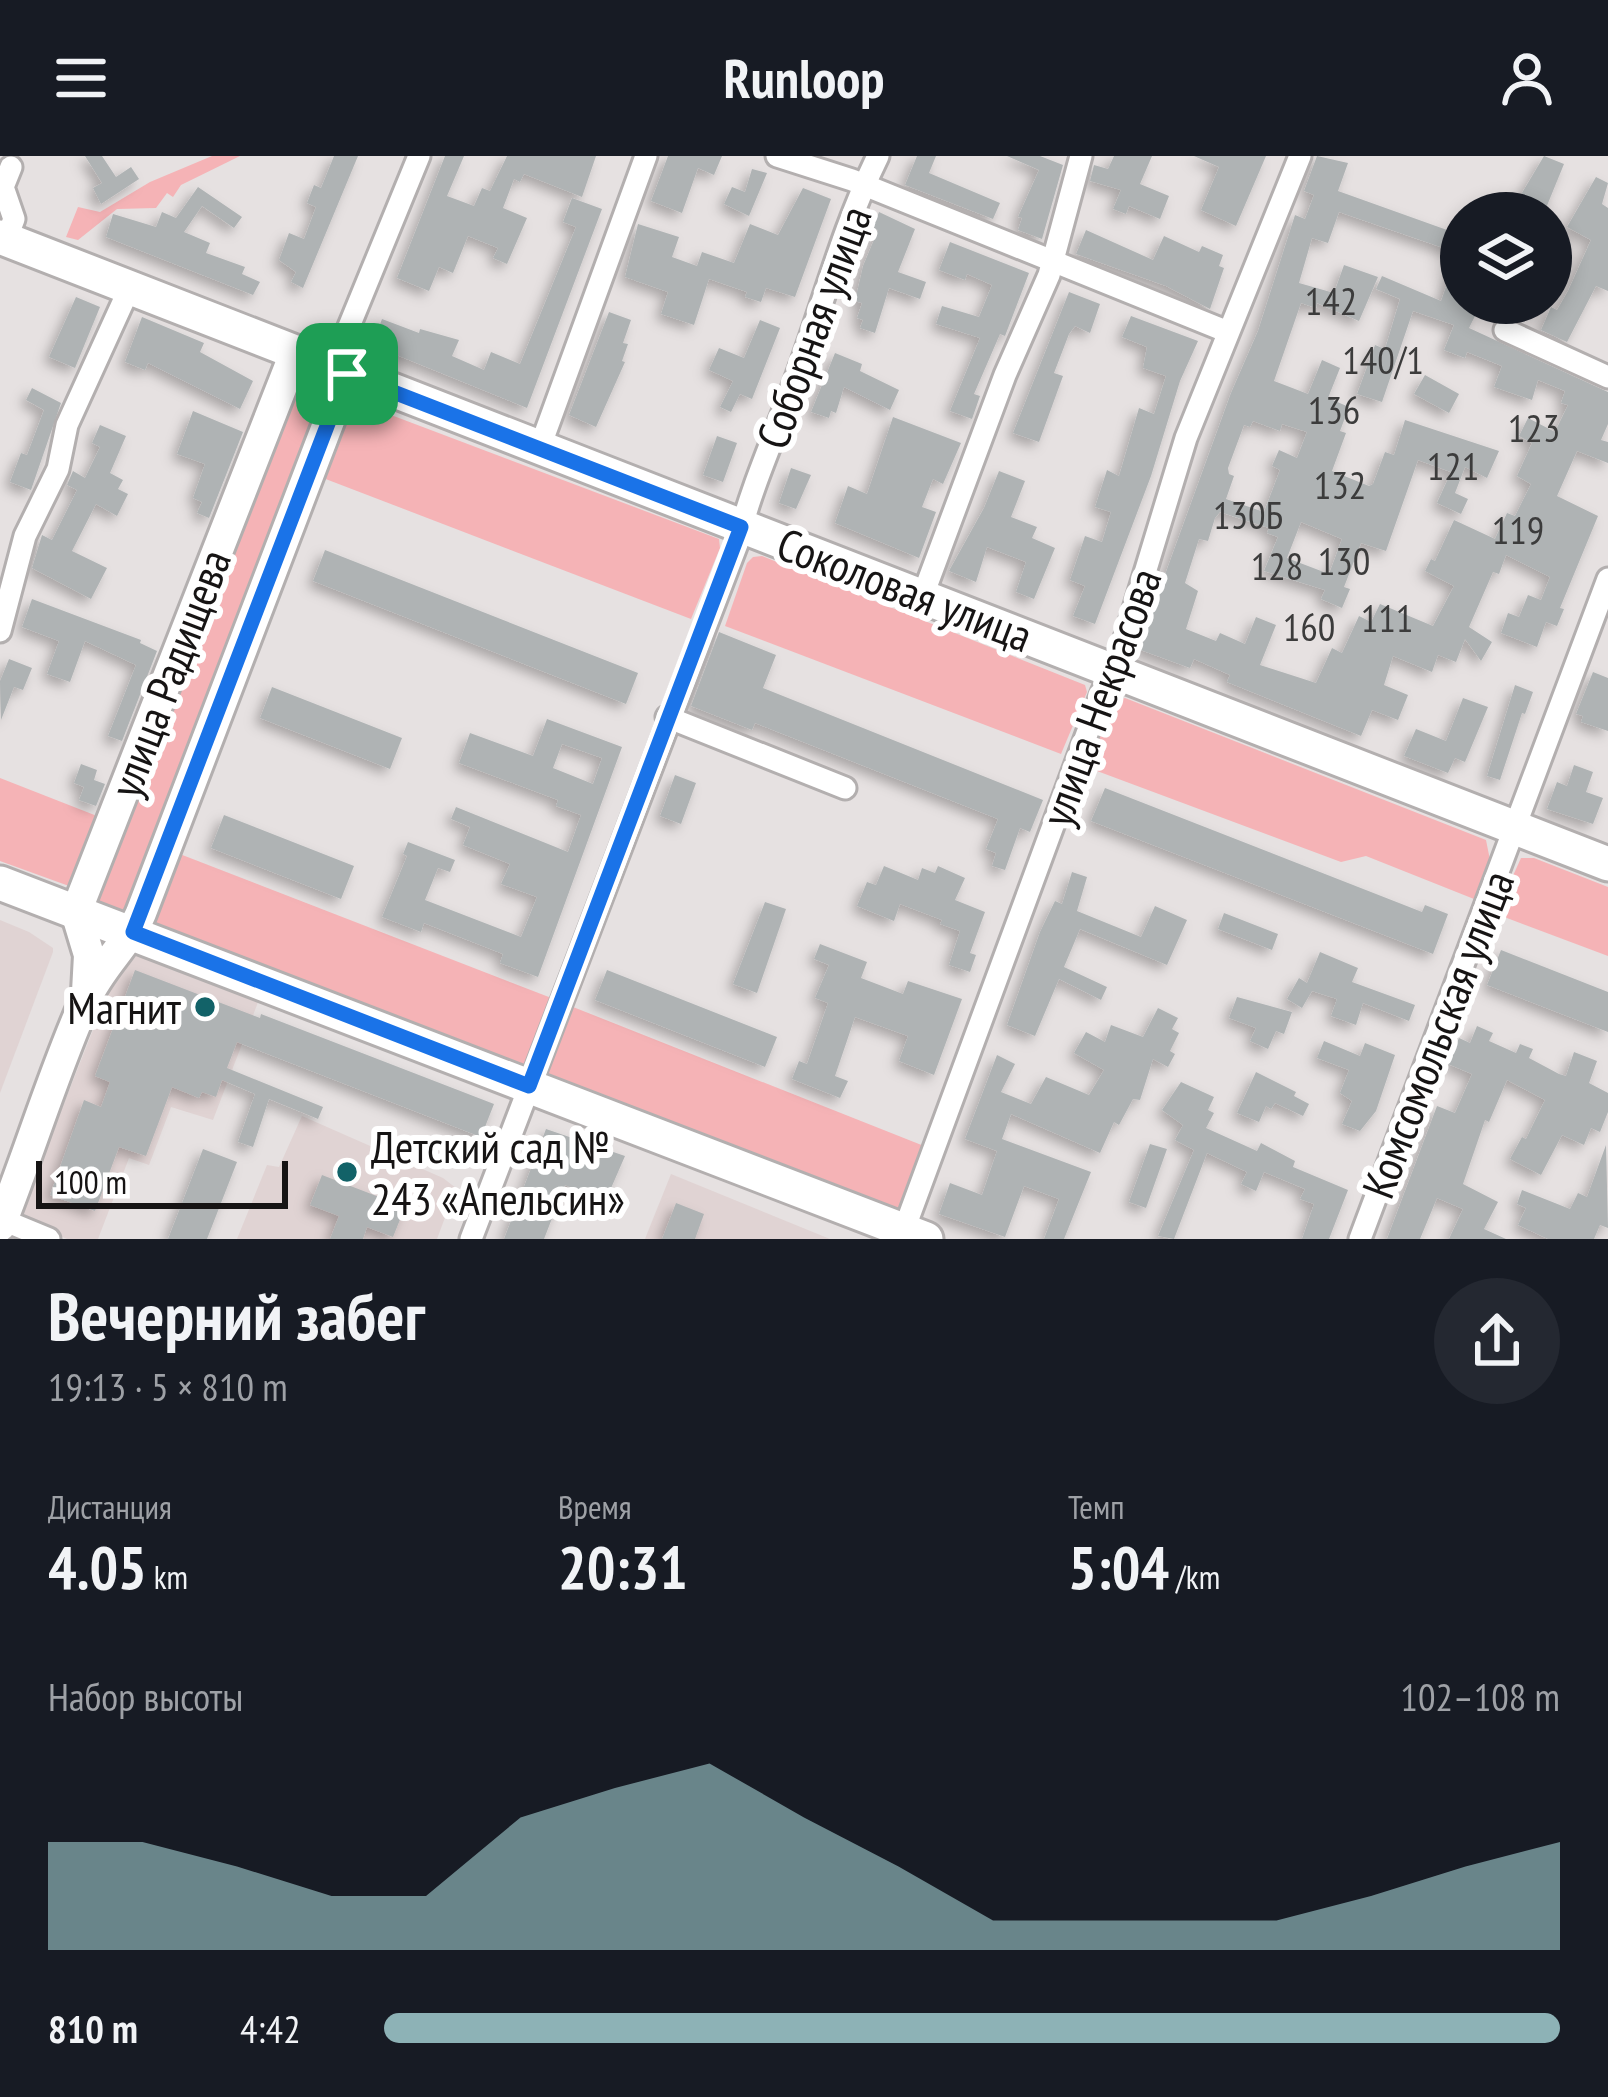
<!DOCTYPE html>
<html lang="ru">
<meta charset="utf-8">
<style>
:root{--surface:#171b24;--page:#242831;--text:#f1f3f6;--muted:#9ea1a6;--accent:#8db2b6}
body{margin:0;font-family:"PT Sans Narrow",sans-serif;background:var(--page);color:var(--text);height:100vh;display:flex;flex-direction:column;font-size:45px;white-space:nowrap}
*{box-sizing:border-box;margin:0}
p{font-size:39px;color:var(--muted)}
.icon{flex:none;width:66px;height:66px;fill:none;stroke:currentColor;stroke-width:2;stroke-linecap:round;stroke-linejoin:round}
.map{position:relative;height:1083px;overflow:hidden}
.drawer{display:flex;flex-direction:column;background:var(--surface);flex:1}
.drawer>*{flex:none}
.buttons{position:absolute;left:1440px;top:36px;display:grid;gap:24px}
.buttons a{display:grid;place-items:center;width:132px;height:132px;border-radius:50%;background:var(--surface);box-shadow:0 6px 18px #0003;font-size:60px}
.scale{position:absolute;left:36px;bottom:30px;width:252px;box-sizing:border-box;padding-left:12px;border:6px solid #161414;border-top:0;font-size:33px;line-height:42px;white-space:nowrap;color:#161414;-webkit-text-stroke:9px #fff;paint-order:stroke}
.pin{position:absolute;display:grid;place-items:center;width:102px;height:102px;color:#fff;margin:-51px;border-radius:24px;box-shadow:0 6px 18px #0006}
.round{display:grid;place-items:center;flex:none;width:126px;height:126px;border-radius:63px;background:var(--page)}
.head{display:flex;align-items:center;justify-content:space-between;height:204px;padding:0 48px}
h1{font-size:66px;font-weight:600;line-height:90px}
.metrics{display:grid;grid-template-columns:repeat(3,1fr);gap:18px;height:204px;padding:12px 48px}
.metrics div{display:grid;align-content:center}
.metrics b{font-size:60px;font-weight:600}
.metrics small{font-size:33px;font-weight:400}
.metrics p{font-size:33px}
.chart{height:336px;padding:24px 48px}
.chart p{display:flex;justify-content:space-between}
.chart svg{width:100%;height:216px;margin-top:12px;fill:var(--accent);opacity:.7}
ul{padding:0 48px;list-style:none;font-size:39px}
li{display:grid;grid-template-columns:192px 144px 1fr;align-items:center;height:90px}
li i{height:30px;border-radius:15px;background:var(--accent)}
header{display:flex;justify-content:space-between;align-items:center;height:156px;padding:0 48px;background:var(--surface);font-size:54px;font-weight:600}
.map>svg:first-child{display:block}
.built{fill:#e0d3d3}
.green{fill:#f5b3b6}
.building{fill:#afb3b4;fill-rule:evenodd;filter:url(#shadow)}
.lines{fill:none;stroke-linecap:round;stroke-linejoin:round}
.street-casing{stroke:#b3afaf;stroke-width:27}
.secondary-casing{stroke:#b3afaf;stroke-width:36}
.primary-casing{stroke:#b3afaf;stroke-width:39}
.street{stroke:#fff;stroke-width:21}
.secondary{stroke:#fff;stroke-width:30}
.primary{stroke:#fff;stroke-width:33}
.route-casing{stroke:#fff;stroke-width:24}
.route{stroke:#1a73e8;stroke-width:15}
.poi-dot{fill:#126268;stroke:#fff;stroke-width:4.5}
.labels{text-anchor:middle;dominant-baseline:central;stroke-width:12;stroke-linejoin:round;paint-order:stroke}
.number-label{font-size:39px;fill:#3c3c3c}
.street-label{font-size:45px;fill:#161414;stroke:#fff}
.poi-label{font-size:45px;fill:#161414;stroke:#fff;text-anchor:end}
</style>
<header><svg class="icon" aria-label="menu" viewBox="0 0 24 24"><path d="M4 6h16M4 12h16M4 18h16"/></svg>Runloop<svg class="icon" aria-label="person" viewBox="0 0 24 24"><circle cx="12" cy="8" r="4"/><path d="M4 21q1-7 8-7t8 7"/></svg></header>
<div class="map">
<svg width="1608" height="1083" viewBox="0 0 1608 1083">
<defs>
<filter id="shadow"><feDropShadow dx="-5.5" dy="5.5" stdDeviation="6" flood-color="#0004"/></filter>
</defs>
<rect width="100%" height="100%" fill="#e6e1e1"/>
<g class="built">
<polygon points="0,764 29,776 53,792 53,796 0,937"/>
<polygon points="137,795 260,841 213,964 171,951 149,1009 129,1002 98,1083 67,1083 29,1067 20,1059 119,808"/>
<polygon points="302,960 443,1022 456,1032 437,1083 237,1083 267,1009 279,1011"/>
<polygon points="671,1018 830,1083 645,1083"/>
</g>
<g class="green">
<polygon points="212,0 240,0 181,29 173,41 167,37 156,52 117,53 78,84 66,81 78,51 100,56 150,26"/>
<polygon points="307,217 327,224 330,232 130,757 96,748 92,736 297,220"/>
<polygon points="362,248 719,383 720,392 691,463 323,322 350,251"/>
<polygon points="762,400 1085,529 1087,536 1061,598 725,470 747,407 753,401"/>
<polygon points="1125,542 1486,684 1490,704 1474,743 1366,700 1341,706 1089,612 1112,546"/>
<polygon points="0,622 97,660 69,730 0,705"/>
<polygon points="172,695 554,843 529,906 521,910 146,766"/>
<polygon points="1521,702 1534,702 1608,731 1608,800 1499,759 1497,755"/>
<polygon points="568,849 924,990 902,1049 893,1056 547,921 544,913"/>
</g>
<g class="building">
<polygon points="85,0 102,0 116,21 131,11 139,23 101,48 93,32 102,27"/>
<polygon points="334,0 358,0 303,132 291,126 296,116 279,104 289,77 304,83 316,51 307,47 314,29 321,32"/>
<polygon points="445,0 464,0 447,40 474,50 482,32 490,35 507,0 596,0 582,41 524,18 520,26 514,23 503,52 527,62 507,108 493,102 498,92 468,80 453,117 439,111 429,135 397,122"/>
<polygon points="668,0 722,0 714,19 698,12 682,57 651,45"/>
<polygon points="917,0 936,0 929,17 1000,47 993,63 905,29"/>
<polygon points="1007,0 1040,0 1063,9 1042,83 1018,74 1022,62 1018,61 1039,14"/>
<polygon points="1114,0 1152,0 1140,28 1169,40 1160,63 1129,50 1126,58 1113,53 1121,34 1090,25 1094,9 1108,13"/>
<polygon points="1194,0 1266,0 1236,70 1201,54 1219,11"/>
<path d="M1317,0l31,7 -10,28 123,44v68l18,5 -10,20 139,64v32l-7,16 7,2v21l-31,-12 -20,45 41,20 -38,92 4,1 -7,17 -11,-4 -9,25 -36,-14 7,-20 11,4 9,-22 13,5 9,-23 -44,-22 -7,19 -6,-2 -24,55 23,15 -11,19 -16,-22 -9,23 -18,-7 -6,17 -39,-16 -9,29 24,10 -10,25 -26,-10 -11,26 -134,-54 3,-7 -36,-16 -4,9 -52,-19 93,-256 27,-62 37,-116 10,4 9,-24 -10,-4zM1339,56l119,41 -17,48 -59,-25 -6,13 24,10 -15,50 -10,-4 -18,49 25,8 31,-91 41,14 -10,25 21,8 2,-6 35,14 -8,21 38,13 6,-20 27,11 -4,12 7,2 -13,27 -27,-14 -9,18 13,7 -15,33 14,8 -16,32 -8,-3 -12,26 -41,-19 -19,41 -4,-2 -6,12 29,15 -21,40 -53,-22 -9,18 -12,-6 -17,37 -10,-5 -16,35 -56,-18 16,-40 -20,-8 -11,27 -25,-11 -4,8 -30,-12 12,-38 -13,-8 14,-44 9,2 7,-23 5,-6 49,16 -2,5 11,4 -14,34 61,19 -4,9 21,9 8,-19 -6,-2 17,-44 25,8 32,-91 33,12 -14,31 24,11 7,-15 -13,-6 10,-26 22,11 12,-27 -94,-31 -11,35 -9,-3 -12,32 -4,2 -37,-15 14,-38 -6,-2 9,-24 -21,-9 12,-30 -18,-8 -14,34 -34,-13 27,-78 15,5 1,-5 42,18 19,-44 -34,-12 -10,28 -35,-10 13,-45 16,5zM1253,265l27,10 2,-7 25,8 -10,26 -18,-8 -7,16 8,4 -16,42 -38,-13 8,-23 -5,-2 -1,-6 16,-43 6,2zM1301,366l41,17 -13,35 -42,-16z"/>
<polygon points="1544,0 1564,8 1544,57 1510,57"/>
<polygon points="752,13 767,17 749,60 724,48 732,31 745,36"/>
<polygon points="1596,21 1608,27 1602,48 1608,52 1608,135 1596,130 1567,186 1541,174 1551,151 1557,154 1568,135 1591,84 1567,71"/>
<polygon points="198,31 242,61 234,72 202,50 184,76 210,87 206,97 245,111 242,118 260,126 253,139 106,81 113,58 156,71 162,56 176,62"/>
<polygon points="803,32 831,43 795,141 766,132 761,146 745,141 747,136 709,123 694,169 661,158 668,136 625,121 638,68 679,81 672,101 697,110 702,96 734,107 750,68 778,79"/>
<polygon points="572,42 602,53 527,252 372,189 382,163 419,177 420,173 459,184 452,200 484,214 491,196 520,208 576,71 563,66"/>
<polygon points="879,56 915,73 898,116 926,126 920,143 889,132 875,177 860,172 863,164 857,162 862,147 855,145 863,110 878,74 873,72"/>
<polygon points="1086,74 1153,104 1164,80 1199,96 1202,90 1223,99 1219,110 1224,112 1210,153 1166,130 1076,98"/>
<polygon points="950,86 1029,117 1005,180 1000,178 974,238 980,240 972,263 950,255 980,182 936,168 942,150 979,161 992,129 967,118 965,124 939,114"/>
<polygon points="1069,136 1100,148 1090,177 1075,170 1069,178 1054,217 1063,220 1039,286 1013,277"/>
<polygon points="76,141 100,151 75,212 49,201"/>
<polygon points="609,156 631,164 623,187 628,188 622,205 625,206 596,271 569,259"/>
<polygon points="1131,160 1198,185 1180,225 1151,320 1095,468 1073,460 1085,430 1070,424 1085,380 1102,386 1111,356 1095,351 1107,314 1119,320 1139,252 1154,258 1166,220 1143,212 1147,191 1122,181"/>
<polygon points="142,161 204,187 200,196 253,225 240,253 148,207 145,214 125,206"/>
<polygon points="760,164 780,172 752,243 740,238 731,256 720,251 733,225 709,214 719,192 744,202"/>
<polygon points="835,197 862,208 860,215 899,234 890,254 844,231 836,257 831,255 829,262 811,256"/>
<polygon points="1425,219 1459,238 1449,257 1414,238"/>
<polygon points="32,232 61,247 31,334 10,326 21,297 27,299 44,254 26,244"/>
<polygon points="193,255 243,276 209,362 197,357 202,346 193,342 205,308 177,298"/>
<polygon points="893,261 961,287 943,328 933,323 922,351 936,356 919,402 835,367 848,330 867,338"/>
<polygon points="100,269 126,280 110,317 123,324 118,333 128,338 117,360 96,348 72,395 107,412 91,443 32,412 42,379 52,384 77,334 67,329 73,315 85,322 100,291 92,287"/>
<polygon points="717,280 737,287 723,326 703,319"/>
<polygon points="791,312 811,319 796,353 779,347"/>
<polygon points="999,315 1025,325 1011,361 1037,371 1032,382 1055,392 1034,443 1016,436 1026,406 987,391 976,426 949,415 984,352"/>
<polygon points="325,394 638,517 626,548 313,425"/>
<polygon points="32,443 141,484 140,487 157,495 122,585 108,580 136,509 85,485 70,526 47,518 59,485 22,471"/>
<polygon points="719,476 776,499 763,532 1043,644 1030,676 1020,672 1005,714 992,710 996,697 986,693 998,663 755,567 752,574 691,550"/>
<polygon points="9,503 32,512 23,534 14,531 1,564 0,525"/>
<polygon points="1593,516 1608,522 1608,575 1581,566 1583,560 1576,558"/>
<polygon points="1515,529 1533,536 1525,558 1522,557 1500,624 1487,620"/>
<polygon points="272,531 402,582 390,613 260,562"/>
<polygon points="1463,542 1488,551 1465,606 1455,602 1448,617 1404,600 1416,573 1446,585"/>
<path d="M547,563l75,28 -84,230 -38,-14 3,-9 -79,-31 -3,9 -39,-15 25,-61 -4,-2 5,-12 47,18 -5,12 -12,-4 -13,32 96,37 16,-40 -36,-13 9,-20 -47,-19 7,-18 -19,-8 5,-12 112,45 13,-37 -25,-9 2,-6 -99,-37 11,-30 63,23zM562,588l40,14 -9,26 -40,-16z"/>
<polygon points="81,608 97,614 94,624 105,628 96,650 79,644 84,631 74,627"/>
<polygon points="1574,609 1593,616 1586,636 1603,642 1593,668 1547,653 1557,626 1567,630"/>
<polygon points="675,619 696,627 681,668 660,660"/>
<polygon points="1105,632 1422,756 1425,749 1448,758 1433,798 1091,665"/>
<polygon points="224,659 354,710 341,743 211,692"/>
<polygon points="884,710 918,724 922,712 935,717 938,710 965,722 955,744 985,756 970,797 976,799 970,816 949,809 960,775 940,768 942,764 900,748 894,765 857,750 867,726 876,729"/>
<polygon points="1072,716 1087,721 1077,755 1141,781 1155,750 1187,764 1167,809 1080,773 1064,811 1107,831 1101,844 1059,823 1035,880 1007,869 1040,776 1055,745 1062,748"/>
<polygon points="765,746 786,753 757,837 733,828"/>
<polygon points="1224,757 1278,778 1272,794 1218,773"/>
<polygon points="820,788 867,806 861,822 903,838 908,825 962,843 934,919 899,905 908,880 855,861 835,920 848,925 840,942 792,923 799,905 807,908 828,847 815,842 829,809 814,803"/>
<polygon points="1501,794 1608,836 1608,876 1487,829"/>
<polygon points="1320,796 1358,812 1352,826 1415,849 1409,865 1363,847 1356,869 1331,860 1337,843 1312,835 1302,852 1287,843 1299,822 1307,827"/>
<polygon points="135,814 260,862 261,858 494,948 481,981 237,886 227,912 323,951 318,963 269,943 253,991 238,986 255,938 222,924 216,941 202,936 199,942 172,931 146,1000 119,991 95,1055 50,1039 84,944 101,951 110,926 95,920"/>
<polygon points="607,814 777,881 765,911 595,844"/>
<polygon points="1237,841 1292,856 1284,878 1276,875 1268,893 1250,885 1256,872 1229,862"/>
<polygon points="1158,852 1178,862 1172,873 1179,877 1170,895 1175,898 1168,911 1153,903 1140,944 1133,943 1119,969 1114,966 1100,997 1011,958 1002,983 1091,1016 1064,1083 1044,1083 1059,1043 1024,1030 1005,1081 939,1058 950,1027 982,1039 997,995 965,983 997,899 1015,908 1001,936 1031,948 1046,921 1089,939 1104,914 1074,897 1086,876 1105,886 1111,869 1143,881"/>
<polygon points="1477,870 1493,877 1489,885 1516,897 1520,888 1533,893 1529,902 1559,918 1566,920 1574,896 1597,905 1589,927 1608,937 1608,956 1600,976 1591,972 1584,989 1562,979 1541,1019 1510,1003 1522,981 1526,983 1545,944 1507,924 1489,966 1485,964 1463,1028 1498,1046 1484,1073 1506,1083 1449,1083 1463,1053 1437,1042 1420,1083 1387,1083 1437,950 1455,957 1472,918 1448,908 1459,882 1470,887"/>
<polygon points="1324,885 1360,900 1365,887 1395,899 1376,955 1360,975 1342,968 1352,945 1340,937 1349,914 1317,902"/>
<polygon points="1256,916 1296,936 1294,940 1309,948 1303,960 1275,947 1271,953 1266,950 1259,966 1237,957"/>
<polygon points="1181,926 1214,941 1208,954 1214,957 1206,972 1257,995 1261,987 1295,1005 1293,1011 1348,1034 1329,1083 1302,1083 1314,1048 1300,1043 1305,1033 1264,1016 1256,1035 1241,1028 1247,1016 1207,997 1174,1083 1158,1080 1194,994 1175,984 1183,969 1162,954"/>
<polygon points="546,973 625,1000 605,1046 565,1029 544,1083 504,1083"/>
<polygon points="1150,988 1167,993 1146,1052 1129,1046"/>
<polygon points="1606,989 1608,1072 1600,1069 1594,1083 1548,1083 1518,1069 1526,1052 1517,1048 1522,1034 1570,1053 1578,1037 1587,1041"/>
<polygon points="203,993 237,1006 207,1083 168,1083"/>
<polygon points="322,1019 405,1051 393,1081 367,1071 363,1083 330,1083 339,1060 310,1049"/>
<polygon points="676,1047 704,1058 695,1083 662,1083"/>
</g>
<g class="lines">
<g class="street-casing">
<g id="street">
<polyline points="777,0 852,24 1228,176"/>
<polyline points="6,84 14,63 3,31 11,11"/>
<polyline points="1505,174 1608,221"/>
<polyline points="332,212 419,0"/>
<polyline points="540,291 646,0"/>
<polyline points="923,439 1005,219 1049,119 1081,0"/>
<polyline points="0,475 25,380 58,313 67,269 129,133"/>
<polyline points="667,561 845,632"/>
<polyline points="3,1064 49,1083"/>
<polyline points="901,1082 1102,537 1123,489 1186,282 1300,0"/>
<path d="M471,1083l266,-695c15,-61 42,-117 63,-177 25,-70 45,-144 78,-211"/>
<polyline points="1360,1083 1608,423"/>
</g>
</g>
<g class="secondary-casing">
<g id="secondary">
<polyline points="87,836 89,799 76,756 295,197"/>
<path d="M0,1070c30,-75 53,-153 86,-227 14,-32 42,-55 55,-86l206,-539"/>
</g>
</g>
<g class="primary-casing">
<g id="primary">
<polyline points="0,81 1608,708"/>
<polyline points="0,727 926,1083"/>
</g>
</g>
<use href="#street" class="street"/>
<use href="#secondary" class="secondary"/>
<use href="#primary" class="primary"/>
</g>
<g class="lines">
<g class="route-casing">
<polygon id="route" points="347,218 741,371 529,930 133,776"/>
</g>
<use href="#route" class="route"/>
</g>
<g class="poi-dot">
<circle cx="205" cy="851" r="12"/>
<circle cx="347" cy="1016" r="12"/>
</g>
<g class="labels">
<g class="number-label">
<text x="1331" y="144">142</text>
<text x="1383" y="203">140/1</text>
<text x="1334" y="253">136</text>
<text x="1534" y="271">123</text>
<text x="1453" y="309">121</text>
<text x="1340" y="328">132</text>
<text x="1248" y="358">130Б</text>
<text x="1518" y="373">119</text>
<text x="1344" y="404">130</text>
<text x="1277" y="409">128</text>
<text x="1387" y="461">111</text>
<text x="1309" y="470">160</text>
</g>
<g class="street-label">
<text transform="translate(813 171) rotate(-70)">Соборная улица</text>
<text transform="translate(905 433) rotate(21)">Соколовая улица</text>
<text transform="translate(169 517) rotate(-69)">улица Радищева</text>
<text transform="translate(1100 541) rotate(-70)">улица Некрасова</text>
<text transform="translate(1437 878) rotate(-69)">Комсомольская улица</text>
</g>
<g class="poi-label">
<text x="181" y="851">Магнит</text>
<text x="371" y="990" text-anchor="start">Детский сад №<tspan x="371" dy="52">243 «Апельсин»</tspan></text>
</g>
</g>
</svg>
<div class="buttons">
<a><svg class="icon" aria-label="layers" viewBox="0 0 24 24"><path d="M12 4l9 5-9 5-9-5zM3 14l9 5 9-5"/></svg></a>
</div>
<div class="scale">100 m</div>
<div class="pin" style="left:347px;top:218px;background:#1e9e55"><svg class="icon" aria-label="arrive" viewBox="0 0 24 24"><path d="M6 21V4h12l-3 4 3 4H6"/></svg></div>
</div>
<section class="drawer">
<div class="head"><div><h1>Вечерний забег</h1><p>19:13 · 5 × 810 m</p></div><a class="round"><svg class="icon" aria-label="share" viewBox="0 0 24 24"><path d="M12 15V3M7 8l5-5 5 5M5 13v7h14v-7"/></svg></a></div>
<div class="metrics">
<div><p>Дистанция</p><b>4.05<small> km</small></b></div>
<div><p>Время</p><b>20:31</b></div>
<div><p>Темп</p><b>5:04<small> /km</small></b></div>
</div>
<div class="chart"><p><span>Набор высоты</span>102–108 m</p>
<svg viewBox="0 0 160 44" preserveAspectRatio="none"><path d="M0 44V22L10 22L20 27L30 33L40 33L50 17L60 11L70 6L80 17L90 27L100 38L110 38L120 38L130 38L140 33L150 27L160 22V44z"/></svg>
</div>
<ul>
<li><b>810 m</b>4:42<i style="width:100%"></i></li>
</ul>
</section>
